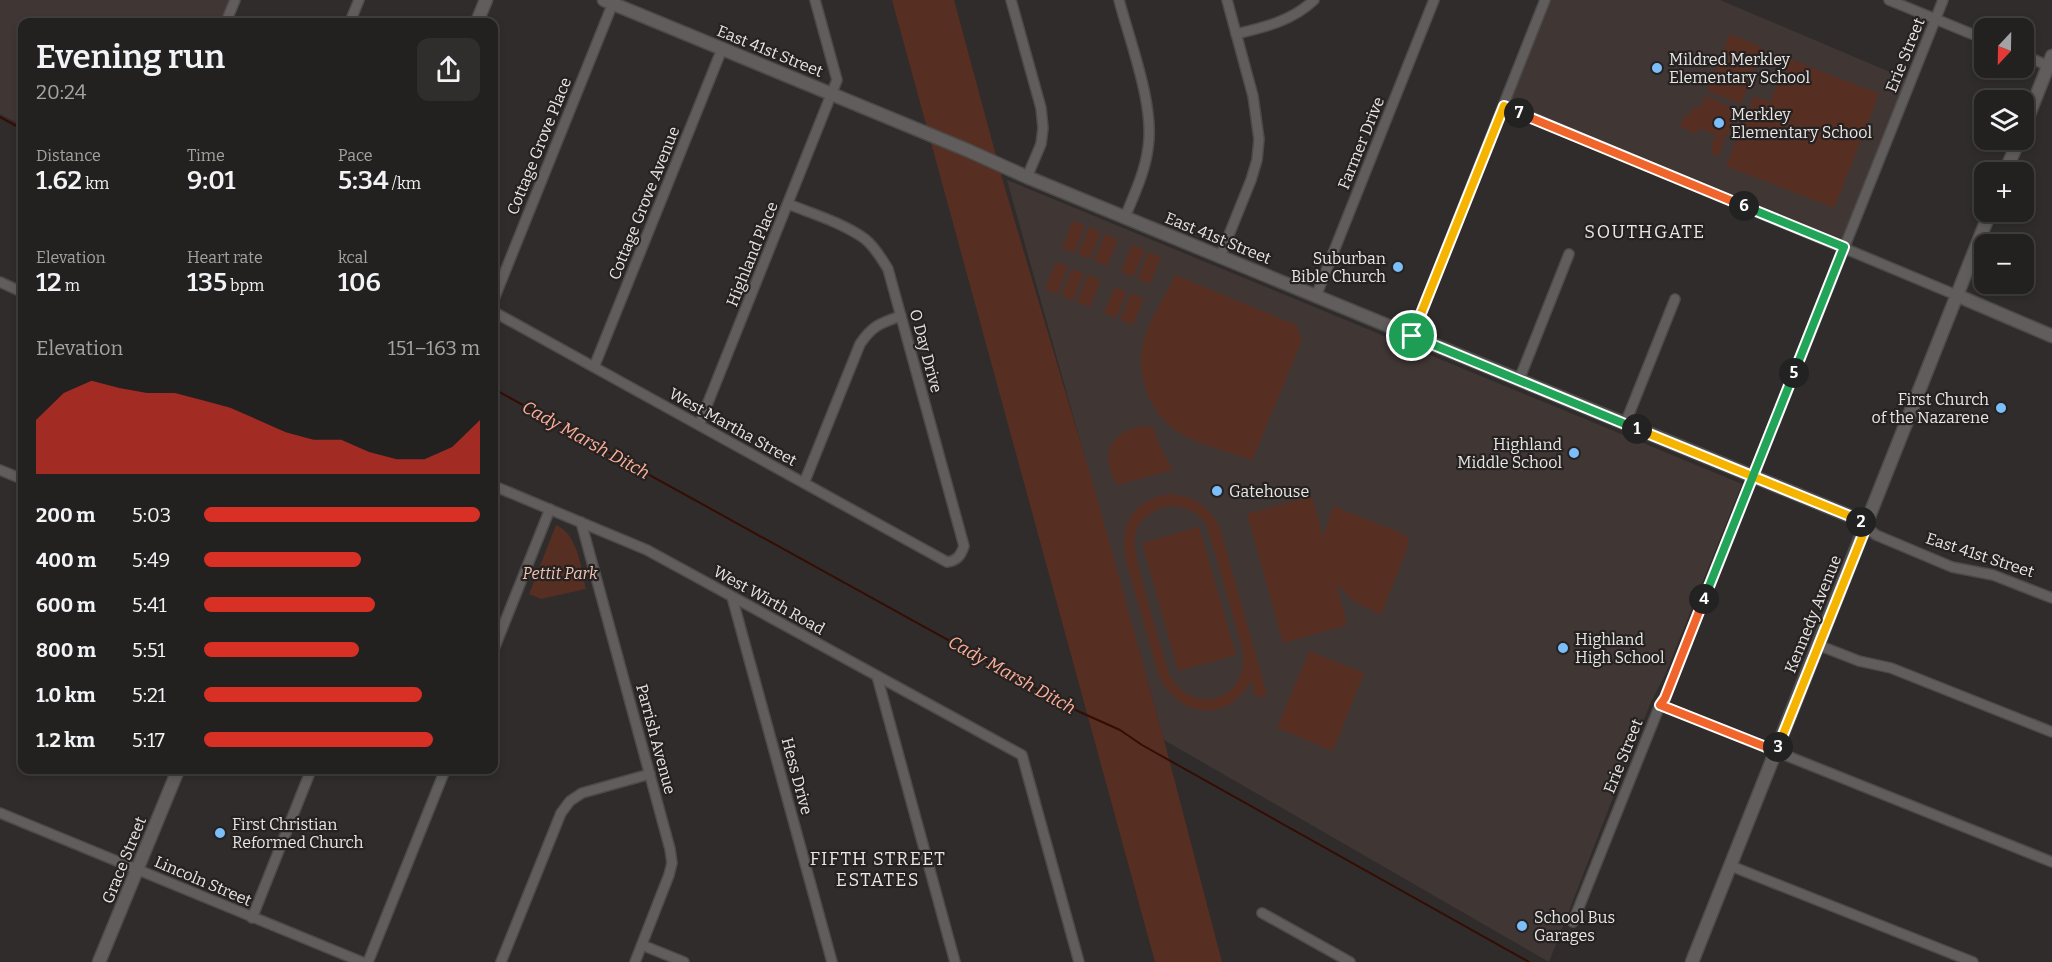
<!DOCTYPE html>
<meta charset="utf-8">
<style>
:root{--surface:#232120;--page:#2f2e2d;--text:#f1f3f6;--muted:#a3a3a5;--line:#403e3e;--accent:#d93025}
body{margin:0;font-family:Bitter,serif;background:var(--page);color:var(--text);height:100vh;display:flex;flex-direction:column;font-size:22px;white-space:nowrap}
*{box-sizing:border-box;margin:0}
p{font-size:20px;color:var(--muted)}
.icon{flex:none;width:33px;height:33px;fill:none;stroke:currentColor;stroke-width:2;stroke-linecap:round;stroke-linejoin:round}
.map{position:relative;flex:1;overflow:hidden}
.drawer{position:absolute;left:18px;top:18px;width:480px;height:756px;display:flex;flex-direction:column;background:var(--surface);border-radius:12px;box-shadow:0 3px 9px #0003,0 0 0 2px var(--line)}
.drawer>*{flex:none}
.needle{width:39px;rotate:202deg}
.tools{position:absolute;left:1974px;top:18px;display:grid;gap:12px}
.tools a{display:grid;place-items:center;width:60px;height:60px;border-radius:12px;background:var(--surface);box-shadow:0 3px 9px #0003,0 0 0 2px var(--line);font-size:30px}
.pin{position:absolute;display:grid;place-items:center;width:51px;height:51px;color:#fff;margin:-26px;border:3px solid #fff;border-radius:50%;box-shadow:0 2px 6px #0007}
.km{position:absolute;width:30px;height:30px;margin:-15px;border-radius:50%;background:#222;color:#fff;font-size:16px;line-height:30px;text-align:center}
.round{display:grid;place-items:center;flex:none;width:63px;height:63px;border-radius:12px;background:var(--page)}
.head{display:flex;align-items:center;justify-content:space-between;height:102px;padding:0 18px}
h1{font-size:33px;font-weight:600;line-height:45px}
.stats{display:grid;grid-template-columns:repeat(3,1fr);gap:9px;height:102px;padding:6px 18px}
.stats div{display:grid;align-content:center}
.stats b{font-size:26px;font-weight:600}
.stats small{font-size:16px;font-weight:400}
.stats p{font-size:16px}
.chart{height:168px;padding:12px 18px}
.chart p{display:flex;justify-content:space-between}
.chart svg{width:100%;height:108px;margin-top:6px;fill:var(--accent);opacity:.7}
ul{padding:0 18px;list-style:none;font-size:20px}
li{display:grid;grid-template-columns:96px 72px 1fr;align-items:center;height:45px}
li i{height:15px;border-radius:8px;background:var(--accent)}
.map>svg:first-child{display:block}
.built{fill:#403734}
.green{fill:#572e22;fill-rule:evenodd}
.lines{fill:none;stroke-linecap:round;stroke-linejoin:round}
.stream{stroke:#350d03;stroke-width:2}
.street-casing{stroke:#4d4a4a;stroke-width:12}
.secondary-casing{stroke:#4d4a4a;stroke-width:15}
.street{stroke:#605d5c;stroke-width:9}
.secondary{stroke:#605d5c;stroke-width:12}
.split-1-casing{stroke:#fff;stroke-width:12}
.split-2-casing{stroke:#fff;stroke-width:12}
.split-3-casing{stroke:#fff;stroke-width:12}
.split-4-casing{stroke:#fff;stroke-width:12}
.split-5-casing{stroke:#fff;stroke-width:12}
.split-6-casing{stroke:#fff;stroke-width:12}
.split-7-casing{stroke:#fff;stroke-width:12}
.split-8-casing{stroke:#fff;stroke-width:12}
.split-1{stroke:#22a559;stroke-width:8}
.split-2{stroke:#f5b400;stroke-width:8}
.split-3{stroke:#f5b400;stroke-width:8}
.split-4{stroke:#f0652b;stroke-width:8}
.split-5{stroke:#22a559;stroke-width:8}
.split-6{stroke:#22a559;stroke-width:8}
.split-7{stroke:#f0652b;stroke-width:8}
.split-8{stroke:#f5b400;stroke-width:8}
.poi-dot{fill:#7cbef9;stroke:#252221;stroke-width:2}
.labels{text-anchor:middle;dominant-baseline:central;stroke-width:4.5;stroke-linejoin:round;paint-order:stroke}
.street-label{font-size:16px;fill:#e8e5e5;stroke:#252221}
.poi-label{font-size:16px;fill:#e8e5e5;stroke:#252221;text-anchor:start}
.park-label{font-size:16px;font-style:italic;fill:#f4c4b6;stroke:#252221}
.neighbourhood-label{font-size:18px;letter-spacing:1.5px;fill:#e8e5e5;stroke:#252221}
.water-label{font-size:18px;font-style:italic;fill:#fdaf98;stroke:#252221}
</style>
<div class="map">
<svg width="2052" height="962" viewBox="0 0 2052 962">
<rect width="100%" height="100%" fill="#2f2c2b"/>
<g class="built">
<polygon points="0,0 235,0 226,22 22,22 22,125 0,114"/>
<polygon points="1545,0 1720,0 1911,81 1844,247 1504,106"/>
<polygon points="1007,180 1742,484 1665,675 1651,702 1612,800 1549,962 1164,740"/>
</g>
<g class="green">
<polygon points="892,0 954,0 1004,185 1095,491 1164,740 1222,962 1155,962"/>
<polygon points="1730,34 1764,48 1741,104 1707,91"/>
<polygon points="1788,58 1879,94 1834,208 1726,166 1754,96 1770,102"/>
<polygon points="1706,96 1737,110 1730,130 1724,139 1719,156 1711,154 1713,140 1717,136 1699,128 1696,134 1680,127 1685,114 1689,116 1694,107 1699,108"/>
<polygon points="1073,221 1085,226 1074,253 1062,248"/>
<polygon points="1089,227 1101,232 1090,259 1078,254"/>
<polygon points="1105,234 1118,239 1107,266 1094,261"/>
<polygon points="1132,245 1145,250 1133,277 1121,272"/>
<polygon points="1149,252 1161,257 1150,284 1137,279"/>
<polygon points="1056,262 1068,267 1057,294 1045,289"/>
<polygon points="1072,269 1084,274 1073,301 1061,295"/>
<polygon points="1088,275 1101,280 1090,307 1077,302"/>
<path d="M1175,275l121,50 6,15 -50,121c-42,-18 -84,-18 -104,-66 -8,-20 -9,-38 -3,-58 7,-23 21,-41 30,-62z"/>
<polygon points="1115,287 1127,292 1116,318 1104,313"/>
<polygon points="1131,293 1144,299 1133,325 1120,320"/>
<path d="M1145,426l8,1 7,20 13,23 -56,15c-4,-8 -9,-18 -9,-27 1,-20 19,-31 37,-32z"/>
<path d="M1172,494c24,3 38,14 48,34l47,167 -11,3 -5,-17c-24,44 -74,36 -93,-7l-33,-117c-5,-36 10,-59 47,-63zM1168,506c16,0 27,4 38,17l37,128c6,49 -50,67 -74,23 -6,-24 -39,-121 -34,-139 4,-17 18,-25 33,-29z"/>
<polygon points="1312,496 1323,537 1333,506 1406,535 1409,543 1381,615 1353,601 1336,583 1347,625 1283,643 1247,514"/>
<path d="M556,525c22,9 25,43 30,64l-45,10 -12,-5z"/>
<polygon points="1199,527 1236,655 1178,671 1142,543"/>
<polygon points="1309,651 1364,673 1333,751 1277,728"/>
</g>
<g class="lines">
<g class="stream">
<polyline points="0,117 22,129"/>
<polyline points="494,389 1071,708 1120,730 1142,745 1529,962"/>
</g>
<g class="street-casing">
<g id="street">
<polyline points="1011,0 1041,108 1043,128 1041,144 1027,177"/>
<path d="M1119,0c11,42 36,106 29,148 -3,24 -14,47 -23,69"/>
<polyline points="1889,0 1984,39"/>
<polyline points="226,22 235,0"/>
<polyline points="350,22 359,0"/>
<path d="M1236,34c29,-7 56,-13 78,-34"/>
<polyline points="2024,55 2048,66"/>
<polyline points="1504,106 1956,295"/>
<polyline points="1220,257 1251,180 1257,160 1259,139 1253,96 1227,0"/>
<polyline points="0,282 22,292"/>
<polyline points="1316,296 1434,0"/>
<polyline points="494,299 613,3"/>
<path d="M494,312l453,250c10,-1 14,-7 17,-16l-76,-277c-7,-11 -13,-22 -23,-30 -22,-16 -52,-25 -77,-35"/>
<polyline points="1412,336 1545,0"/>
<polyline points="594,367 722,49"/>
<polyline points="1519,380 1569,254"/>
<polyline points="1625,424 1675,299"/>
<polyline points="699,425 837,80 815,0"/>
<polyline points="0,470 22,479"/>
<path d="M804,483l56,-139c12,-18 20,-21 41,-28"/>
<polyline points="494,486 647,550 1022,755 1079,962"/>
<polyline points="581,522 670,849 672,863 669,875 635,962"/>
<polyline points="1866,527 1876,535 1952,567 1993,575 2052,598"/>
<polyline points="732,597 832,962"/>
<polyline points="1818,645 1859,661 1891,668 2052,732"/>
<polyline points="494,649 550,509"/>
<polyline points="877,676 955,962"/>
<polyline points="1660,705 2052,862"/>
<polyline points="0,813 362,962"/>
<polyline points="1731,866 1973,962"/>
<polyline points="1262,913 1350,962"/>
<polyline points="252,918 311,770"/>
<polyline points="1573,922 1660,705 1665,697 1943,0"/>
<polyline points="642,945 684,962"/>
<polyline points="368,962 445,770"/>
<polyline points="501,962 561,813 570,801 582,793 650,774"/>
</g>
</g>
<g class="secondary-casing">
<g id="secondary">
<polyline points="604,0 967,150 1027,177 1857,519 1866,527"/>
<polyline points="477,22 486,0"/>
<polyline points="2024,127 2052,56"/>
<polyline points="2005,172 2019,140"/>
<polyline points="1956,295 2052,336"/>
<polyline points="99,962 178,770"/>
<polyline points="1692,962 1990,212"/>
</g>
</g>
<use href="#street" class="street"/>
<use href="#secondary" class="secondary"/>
</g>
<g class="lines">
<g class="split-1-casing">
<polyline id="split-1" points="1412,336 1637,429"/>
</g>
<g class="split-2-casing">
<polyline id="split-2" points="1637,429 1857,519 1861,522"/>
</g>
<g class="split-3-casing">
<polyline id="split-3" points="1778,747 1866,527 1861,522"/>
</g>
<g class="split-4-casing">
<polyline id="split-4" points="1704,599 1665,698 1660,705 1776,751 1778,747"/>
</g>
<g class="split-5-casing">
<polyline id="split-5" points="1704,599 1794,373"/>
</g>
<g class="split-6-casing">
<polyline id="split-6" points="1744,206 1844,247 1794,373"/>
</g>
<g class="split-7-casing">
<polyline id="split-7" points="1519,113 1744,206"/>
</g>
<g class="split-8-casing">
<polyline id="split-8" points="1412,336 1504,106 1519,113"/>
</g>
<use href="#split-1" class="split-1"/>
<use href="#split-2" class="split-2"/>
<use href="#split-3" class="split-3"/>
<use href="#split-4" class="split-4"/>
<use href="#split-5" class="split-5"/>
<use href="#split-6" class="split-6"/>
<use href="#split-7" class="split-7"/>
<use href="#split-8" class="split-8"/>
</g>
<g class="poi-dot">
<circle cx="1657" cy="68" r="6"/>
<circle cx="1719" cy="123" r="6"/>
<circle cx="1398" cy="267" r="6"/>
<circle cx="2001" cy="408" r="6"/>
<circle cx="1574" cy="453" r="6"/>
<circle cx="1217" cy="491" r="6"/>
<circle cx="1563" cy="648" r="6"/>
<circle cx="220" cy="833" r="6"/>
<circle cx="1522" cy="926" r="6"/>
</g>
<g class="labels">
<g class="street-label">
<text transform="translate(770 51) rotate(22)">East 41st Street</text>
<text transform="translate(1905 55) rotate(-68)">Erie Street</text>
<text transform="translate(1361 143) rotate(-68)">Farmer Drive</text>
<text transform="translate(539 146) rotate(-68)">Cottage Grove Place</text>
<text transform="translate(644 203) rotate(-68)">Cottage Grove Avenue</text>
<text transform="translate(1218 238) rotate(22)">East 41st Street</text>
<text transform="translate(752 254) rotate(-68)">Highland Place</text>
<text transform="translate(926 351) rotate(75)">O Day Drive</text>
<text transform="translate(733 427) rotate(29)">West Martha Street</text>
<text transform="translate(1980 555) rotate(18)">East 41st Street</text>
<text transform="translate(769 600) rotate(29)">West Wirth Road</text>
<text transform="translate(1813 614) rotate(-68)">Kennedy Avenue</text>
<text transform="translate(656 739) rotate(75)">Parrish Avenue</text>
<text transform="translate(1623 756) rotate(-68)">Erie Street</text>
<text transform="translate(797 776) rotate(75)">Hess Drive</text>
<text transform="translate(124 860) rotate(-68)">Grace Street</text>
<text transform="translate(203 881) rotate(23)">Lincoln Street</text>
</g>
<g class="poi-label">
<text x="1669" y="59">Mildred Merkley<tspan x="1669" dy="18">Elementary School</tspan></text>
<text x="1731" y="114">Merkley<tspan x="1731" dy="18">Elementary School</tspan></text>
<text x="1386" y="258" text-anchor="end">Suburban<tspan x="1386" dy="18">Bible Church</tspan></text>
<text x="1989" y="399" text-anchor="end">First Church<tspan x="1989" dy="18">of the Nazarene</tspan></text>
<text x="1562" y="444" text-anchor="end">Highland<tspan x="1562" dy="18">Middle School</tspan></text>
<text x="1229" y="491">Gatehouse</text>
<text x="1575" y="639">Highland<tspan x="1575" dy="18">High School</tspan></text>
<text x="232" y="824">First Christian<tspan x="232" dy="18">Reformed Church</tspan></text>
<text x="1534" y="917">School Bus<tspan x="1534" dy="18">Garages</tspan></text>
</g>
<g class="park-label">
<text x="560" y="573">Pettit Park</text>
</g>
<g class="neighbourhood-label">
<text x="1645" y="232">SOUTHGATE</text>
<text x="878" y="859">FIFTH STREET<tspan x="878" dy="21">ESTATES</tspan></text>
</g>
<g class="water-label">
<text transform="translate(586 440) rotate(29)">Cady Marsh Ditch</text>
<text transform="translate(1012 675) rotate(29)">Cady Marsh Ditch</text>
</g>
</g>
</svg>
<div class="tools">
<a><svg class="needle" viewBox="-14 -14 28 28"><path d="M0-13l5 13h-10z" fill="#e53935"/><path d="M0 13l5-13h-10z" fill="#a3a3a5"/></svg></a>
<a><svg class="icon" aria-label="layers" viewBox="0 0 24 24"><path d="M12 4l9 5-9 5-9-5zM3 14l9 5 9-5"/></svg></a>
<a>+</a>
<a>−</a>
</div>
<div class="pin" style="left:1412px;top:336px;background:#1e9e55"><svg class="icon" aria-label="arrive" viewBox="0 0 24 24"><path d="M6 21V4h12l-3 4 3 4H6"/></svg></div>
<b class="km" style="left:1637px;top:429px">1</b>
<b class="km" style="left:1861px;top:522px">2</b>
<b class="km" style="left:1778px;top:747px">3</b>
<b class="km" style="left:1704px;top:599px">4</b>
<b class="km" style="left:1794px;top:373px">5</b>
<b class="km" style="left:1744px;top:206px">6</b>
<b class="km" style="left:1519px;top:113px">7</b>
<section class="drawer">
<div class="head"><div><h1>Evening run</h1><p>20:24</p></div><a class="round"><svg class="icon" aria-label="share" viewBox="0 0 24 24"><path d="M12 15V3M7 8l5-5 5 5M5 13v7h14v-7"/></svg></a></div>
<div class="stats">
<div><p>Distance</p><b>1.62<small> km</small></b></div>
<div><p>Time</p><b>9:01</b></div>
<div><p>Pace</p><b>5:34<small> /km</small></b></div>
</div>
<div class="stats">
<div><p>Elevation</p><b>12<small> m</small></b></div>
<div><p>Heart rate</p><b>135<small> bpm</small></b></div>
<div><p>kcal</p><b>106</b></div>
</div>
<div class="chart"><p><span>Elevation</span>151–163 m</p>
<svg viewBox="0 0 160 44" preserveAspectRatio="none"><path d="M0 44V22L10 11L20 6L30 9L40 11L50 11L60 14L70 17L80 22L90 27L100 30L110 30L120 35L130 38L140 38L150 33L160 22V44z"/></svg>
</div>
<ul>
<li><b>200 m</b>5:03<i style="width:100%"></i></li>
<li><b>400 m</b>5:49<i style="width:57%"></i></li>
<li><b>600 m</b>5:41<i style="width:62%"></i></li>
<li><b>800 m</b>5:51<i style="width:56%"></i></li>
<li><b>1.0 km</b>5:21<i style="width:79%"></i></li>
<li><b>1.2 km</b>5:17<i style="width:83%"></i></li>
</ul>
</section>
</div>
